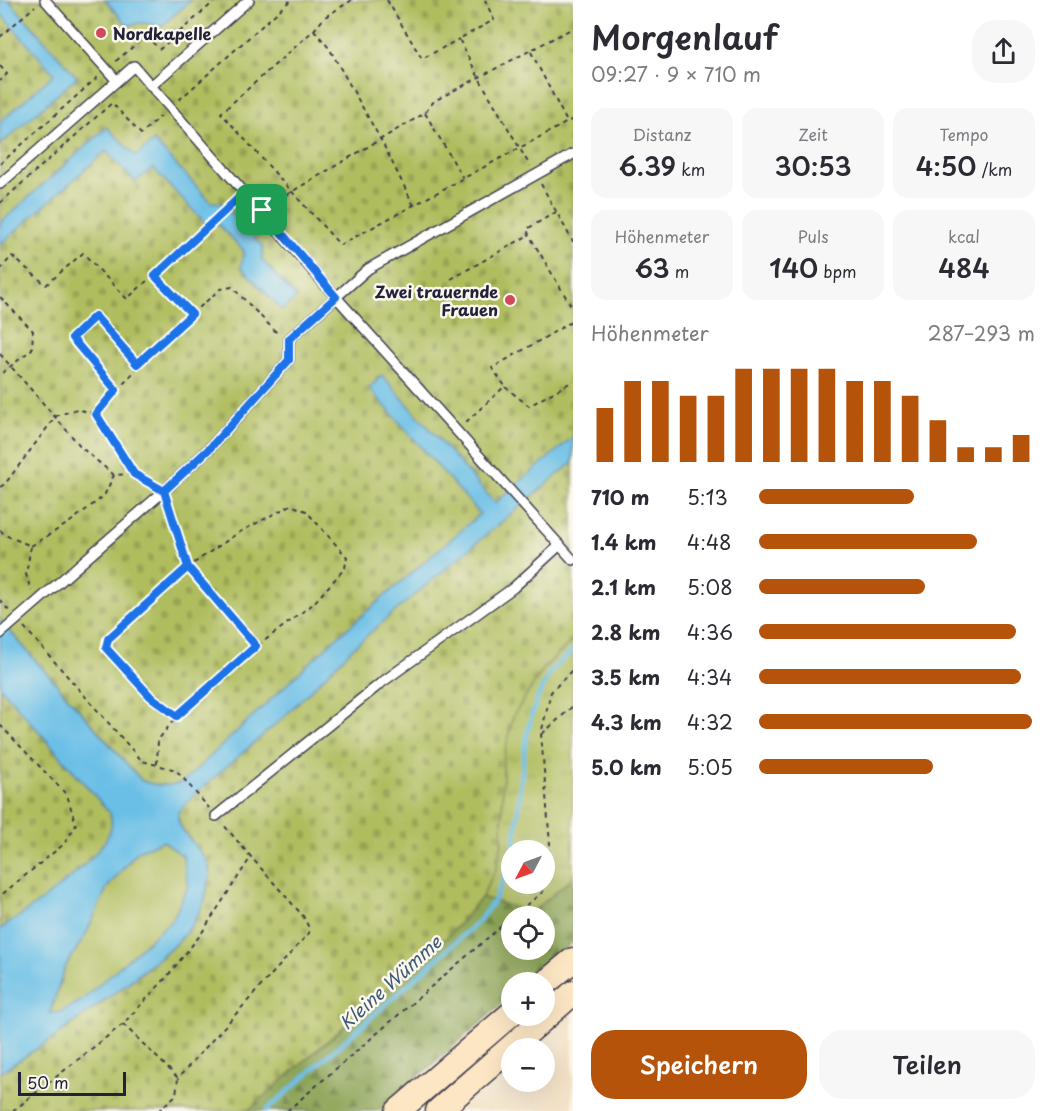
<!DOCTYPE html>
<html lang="de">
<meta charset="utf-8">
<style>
:root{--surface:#fff;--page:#f7f7f7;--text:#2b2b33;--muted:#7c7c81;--accent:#b45309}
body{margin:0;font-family:"Playpen Sans",sans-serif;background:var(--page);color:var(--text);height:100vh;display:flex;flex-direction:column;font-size:22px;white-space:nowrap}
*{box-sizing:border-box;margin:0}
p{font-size:20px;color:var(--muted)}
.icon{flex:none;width:33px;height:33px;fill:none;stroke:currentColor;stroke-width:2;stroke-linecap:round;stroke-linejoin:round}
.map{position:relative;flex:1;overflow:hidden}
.panel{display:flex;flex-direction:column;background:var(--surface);width:480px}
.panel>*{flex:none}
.needle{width:39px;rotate:229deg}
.buttons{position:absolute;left:501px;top:840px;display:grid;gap:12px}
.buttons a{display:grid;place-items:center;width:54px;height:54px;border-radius:50%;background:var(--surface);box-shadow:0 6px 24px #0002;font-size:30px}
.scale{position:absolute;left:18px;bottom:15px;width:108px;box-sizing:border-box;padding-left:6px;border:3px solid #22223b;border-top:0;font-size:16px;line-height:21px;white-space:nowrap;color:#22223b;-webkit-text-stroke:4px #fbf7ec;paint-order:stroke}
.pin{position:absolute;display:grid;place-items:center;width:51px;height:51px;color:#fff;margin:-26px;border-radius:12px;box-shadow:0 3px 9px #0006}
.round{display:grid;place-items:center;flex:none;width:63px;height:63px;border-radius:24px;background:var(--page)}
.head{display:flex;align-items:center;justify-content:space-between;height:102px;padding:0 18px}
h1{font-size:33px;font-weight:600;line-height:45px}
.figures{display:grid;grid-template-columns:repeat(3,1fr);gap:9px;height:102px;padding:6px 18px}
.figures div{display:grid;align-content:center;border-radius:15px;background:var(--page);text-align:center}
.figures b{font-size:26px;font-weight:600}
.figures small{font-size:16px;font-weight:400}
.figures p{font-size:16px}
.chart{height:168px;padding:12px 18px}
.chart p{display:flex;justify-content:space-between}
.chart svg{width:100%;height:108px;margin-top:6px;stroke:var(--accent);stroke-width:6}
.action{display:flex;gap:12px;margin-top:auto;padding:12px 18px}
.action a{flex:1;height:69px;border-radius:24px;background:var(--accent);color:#fff;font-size:24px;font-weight:600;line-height:69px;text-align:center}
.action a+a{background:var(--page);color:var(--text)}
ul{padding:0 18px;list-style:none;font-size:20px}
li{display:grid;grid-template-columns:96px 72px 1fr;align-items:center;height:45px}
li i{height:15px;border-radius:8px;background:var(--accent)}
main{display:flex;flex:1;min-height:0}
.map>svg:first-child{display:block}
.grass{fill:#b0bd5f;stroke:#69704d;stroke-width:1.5}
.forest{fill:url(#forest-firs);stroke:#576348;stroke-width:1.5;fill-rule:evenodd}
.cemetery{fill:url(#cemetery-stones);stroke:#69704d;stroke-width:1.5}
.park{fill:url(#park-tufts);stroke:#69704d;stroke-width:1.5;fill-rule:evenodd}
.water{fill:#6abfe7;stroke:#467091;stroke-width:1.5;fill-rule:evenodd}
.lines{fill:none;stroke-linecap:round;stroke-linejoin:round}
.stream{stroke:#6abfe7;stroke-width:4.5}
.lane-casing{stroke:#413e4f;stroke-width:12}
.secondary-casing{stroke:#413e4f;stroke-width:27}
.path{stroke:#413e4f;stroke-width:2;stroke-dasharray:4.5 4.5;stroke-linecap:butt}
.lane{stroke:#fff;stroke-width:9}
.secondary{stroke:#fce6c4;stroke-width:24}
.route-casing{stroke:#fff;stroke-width:12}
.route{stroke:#1a73e8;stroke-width:8}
.poi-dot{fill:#d1495b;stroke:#fbf7ec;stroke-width:2}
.labels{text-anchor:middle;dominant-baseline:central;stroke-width:5;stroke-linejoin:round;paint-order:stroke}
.poi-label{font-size:16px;font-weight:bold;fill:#22223b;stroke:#fbf7ec;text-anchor:start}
.water-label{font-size:18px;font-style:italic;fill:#3b5977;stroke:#fbf7ec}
</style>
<main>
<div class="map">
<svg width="573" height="1111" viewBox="0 0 573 1111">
<defs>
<pattern id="forest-firs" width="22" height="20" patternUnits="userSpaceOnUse" patternTransform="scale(1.5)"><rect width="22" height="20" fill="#8ca456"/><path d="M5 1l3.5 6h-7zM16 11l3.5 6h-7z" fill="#728548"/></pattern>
<pattern id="cemetery-stones" width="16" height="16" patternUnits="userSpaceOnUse" patternTransform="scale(1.5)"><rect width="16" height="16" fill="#b0bd5f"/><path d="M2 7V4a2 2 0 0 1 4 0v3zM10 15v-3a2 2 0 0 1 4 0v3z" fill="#97a253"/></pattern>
<pattern id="park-tufts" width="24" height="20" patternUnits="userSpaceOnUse" patternTransform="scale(1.5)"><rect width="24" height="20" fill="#b0bd5f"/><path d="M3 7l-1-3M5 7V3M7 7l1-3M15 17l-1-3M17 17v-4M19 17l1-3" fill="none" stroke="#97a253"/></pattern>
</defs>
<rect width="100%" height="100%" fill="#fbf7ec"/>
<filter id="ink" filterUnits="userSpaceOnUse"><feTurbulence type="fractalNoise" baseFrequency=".0167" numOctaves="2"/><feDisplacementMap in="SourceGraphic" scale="12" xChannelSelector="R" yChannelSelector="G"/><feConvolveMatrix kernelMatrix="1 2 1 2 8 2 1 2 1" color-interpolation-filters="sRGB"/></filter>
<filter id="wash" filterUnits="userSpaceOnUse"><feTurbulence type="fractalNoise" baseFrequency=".008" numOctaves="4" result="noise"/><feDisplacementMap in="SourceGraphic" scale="24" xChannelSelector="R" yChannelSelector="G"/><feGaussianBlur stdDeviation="1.35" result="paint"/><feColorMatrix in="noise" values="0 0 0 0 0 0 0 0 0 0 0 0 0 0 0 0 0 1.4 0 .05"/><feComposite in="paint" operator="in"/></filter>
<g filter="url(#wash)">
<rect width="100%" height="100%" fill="#f2dec0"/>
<polygon class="grass" points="163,841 183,856 188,886 173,919 81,1001 60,1012 50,1013 65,967 85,936 107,888 138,851"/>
<path class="forest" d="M573,877v65l-47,40h-14l-1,14 -132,115h-132l203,-177 32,-37 49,16zM512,916h32v34h-32z"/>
<g class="cemetery">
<path d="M0,0h105l23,25c12,-4 21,-2 32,2l31,-27h382v640l-29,28 -41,93 -1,82 -5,24 -15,30 -32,37 -203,177h-247v-38c50,-33 99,-66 146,-104 16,-14 35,-26 46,-44 9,-14 15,-31 17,-47 3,-24 -40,-49 -29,-68 3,-5 9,-10 12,-14l-20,-10h-16l-14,-5 -142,-161z"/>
<path d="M0,687l110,126c1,4 2,10 1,14 -5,30 -84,86 -111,102z"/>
</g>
<path class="park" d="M573,640v237l-42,36 -49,-16 15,-30 5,-24 1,-82 10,-45 31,-48zM512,850h32v34h-32z"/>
<g class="water">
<polygon points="0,0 9,0 77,77 0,145 0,122 54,74 0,13"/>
<path d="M105,0h86l-30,27c-12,-4 -21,-6 -33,-1z"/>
<polygon points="107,127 136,156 154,141 211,202 222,203 263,247 262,260 297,298 282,310 241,267 244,251 217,223 204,222 153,168 135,182 106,151 0,245 0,223"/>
<path d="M382,375l113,128 78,-66v25l-181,152 -39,34 -69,69 -91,79 -14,15 -1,8 4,10 26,33 2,13 -5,25 -13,25 -13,16 -51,42 -76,56 -52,34v-144c26,-16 106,-72 111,-102 1,-4 0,-10 -1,-14l-110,-126v-67l142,161c15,5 26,6 41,1l153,-144 144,-124 -111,-126zM163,841l20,15 5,30 -15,33 -92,82 -21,11 -10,1 15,-46 20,-31 22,-48 31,-37z"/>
</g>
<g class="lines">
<g class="stream">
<path d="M513,850c11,-58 4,-124 37,-177 5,-8 16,-16 23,-23"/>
<polyline points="266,1111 478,922 495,899 512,859"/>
</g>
</g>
</g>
<g filter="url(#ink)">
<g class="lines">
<g class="lane-casing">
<g id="lane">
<polyline points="45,0 117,81"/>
<polyline points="151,86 336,297 573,560"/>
<polyline points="0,184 134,66 151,86 249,0"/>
<polyline points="0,634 164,491 210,448 289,360 289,339 368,269 573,154"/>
<polyline points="216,816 381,683 513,588 560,545"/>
</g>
</g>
<g class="secondary-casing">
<g id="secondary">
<polyline points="544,984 573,960"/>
<polyline points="398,1111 512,1013"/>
<polyline points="438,1111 573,993"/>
</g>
</g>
<g class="path">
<polyline points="352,0 325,17 314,30 221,113 340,245 573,119"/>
<polyline points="387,0 422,59 459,39"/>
<polyline points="485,0 494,20 459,39 479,78 530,166"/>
<polyline points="314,30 329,48 381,140 414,206"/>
<polyline points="0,37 35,6"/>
<polyline points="531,52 567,122"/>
<polyline points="116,61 142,39 151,41 160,49 216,0"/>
<polyline points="0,66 7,74 0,81"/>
<polyline points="179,100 291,0"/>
<polyline points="425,113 463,178"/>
<polyline points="0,164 99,76"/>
<polyline points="541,184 573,242"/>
<polyline points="0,203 112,103 141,134 161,116"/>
<polyline points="271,204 425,113 434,101 573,28"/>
<polyline points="556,212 527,229 529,235 573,309"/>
<polyline points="0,270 12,256 46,285 83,253 127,299 236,200"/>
<polyline points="155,276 192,314"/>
<polyline points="451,279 529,235"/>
<polyline points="0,297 33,331 32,349 0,375"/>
<polyline points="0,354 83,449 114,475 134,474"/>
<polyline points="505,387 529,406 573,381"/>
<polyline points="116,390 72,338 95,316 137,364"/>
<polyline points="466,422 505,386 492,368 573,321"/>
<polyline points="154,485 134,474 96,414 135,371 137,364 220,289 232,287 278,334"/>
<polyline points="0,487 5,484 56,416 77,409 96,414"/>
<polyline points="0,530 5,535 31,546 26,574 31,591"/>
<polyline points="31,546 70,522 104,496 114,475"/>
<polyline points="0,600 10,612"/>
<polyline points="24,627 142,761 176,770 209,808"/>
<polyline points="177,716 150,696 106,648 108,639 188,567 256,647"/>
<polyline points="0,725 67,795 76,825 64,844 0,896"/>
<polyline points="542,734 573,706"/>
<polyline points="157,764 158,740 177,716 256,647 313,604 345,568 347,557 306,511 291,505 238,533 188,567 168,503"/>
<polyline points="544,881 550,844 541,734 551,692 573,669"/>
<polyline points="512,916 543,892 544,884"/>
<polyline points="123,1024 178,1078"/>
<polyline points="13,1111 123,1024 166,978 201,934 251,857 223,824"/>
<polyline points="158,1111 176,1095 178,1078 309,933 309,928 303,916 251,857"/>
<polyline points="287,1111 512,917"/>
</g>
<use href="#lane" class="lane"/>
<use href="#secondary" class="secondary"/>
</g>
</g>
<g class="lines" filter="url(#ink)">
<g class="route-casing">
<polyline id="route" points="262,210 245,192 155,276 192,314 137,364 95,316 72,338 116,390 96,414 134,474 164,491 188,567 256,646 177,716 150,696 106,648 108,639 188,567 164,491 210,448 289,360 289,339 336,297 262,210"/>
</g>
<use href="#route" class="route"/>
</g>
<g class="poi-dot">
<circle cx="101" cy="33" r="6"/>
<circle cx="510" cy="300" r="6"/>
</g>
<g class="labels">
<g class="poi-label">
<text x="113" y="33">Nordkapelle</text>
<text x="498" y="291" text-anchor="end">Zwei trauernde<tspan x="498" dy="18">Frauen</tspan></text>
</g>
<g class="water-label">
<text transform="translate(390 982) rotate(-42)">Kleine Wümme</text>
</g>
</g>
</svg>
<div class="buttons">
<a><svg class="needle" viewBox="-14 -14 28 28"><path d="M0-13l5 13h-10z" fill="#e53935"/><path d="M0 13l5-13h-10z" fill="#7c7c81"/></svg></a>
<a><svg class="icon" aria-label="locate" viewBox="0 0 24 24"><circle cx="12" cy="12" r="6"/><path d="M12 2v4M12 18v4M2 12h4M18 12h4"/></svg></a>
<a>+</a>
<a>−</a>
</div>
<div class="scale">50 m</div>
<div class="pin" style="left:262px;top:210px;background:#1e9e55"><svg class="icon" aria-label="arrive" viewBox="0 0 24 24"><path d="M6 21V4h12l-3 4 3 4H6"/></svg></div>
</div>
<section class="panel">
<div class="head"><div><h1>Morgenlauf</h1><p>09:27 · 9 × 710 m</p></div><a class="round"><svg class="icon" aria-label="share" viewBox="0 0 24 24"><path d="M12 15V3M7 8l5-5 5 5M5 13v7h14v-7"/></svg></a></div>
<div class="figures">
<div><p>Distanz</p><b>6.39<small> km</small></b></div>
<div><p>Zeit</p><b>30:53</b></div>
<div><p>Tempo</p><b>4:50<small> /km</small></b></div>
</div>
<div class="figures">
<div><p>Höhenmeter</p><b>63<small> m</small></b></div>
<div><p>Puls</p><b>140<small> bpm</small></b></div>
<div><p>kcal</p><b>484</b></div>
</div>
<div class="chart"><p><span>Höhenmeter</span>287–293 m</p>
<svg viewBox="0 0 160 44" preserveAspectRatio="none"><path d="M5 44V22M15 44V11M25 44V11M35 44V17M45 44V17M55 44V6M65 44V6M75 44V6M85 44V6M95 44V11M105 44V11M115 44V17M125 44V27M135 44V38M145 44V38M155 44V33"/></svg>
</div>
<ul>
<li><b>710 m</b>5:13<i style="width:56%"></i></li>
<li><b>1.4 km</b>4:48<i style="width:79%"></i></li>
<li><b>2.1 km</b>5:08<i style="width:60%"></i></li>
<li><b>2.8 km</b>4:36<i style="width:93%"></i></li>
<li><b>3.5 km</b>4:34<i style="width:95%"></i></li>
<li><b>4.3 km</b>4:32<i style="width:99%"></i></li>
<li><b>5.0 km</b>5:05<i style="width:63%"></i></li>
</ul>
<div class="action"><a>Speichern</a><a>Teilen</a></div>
</section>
</main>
